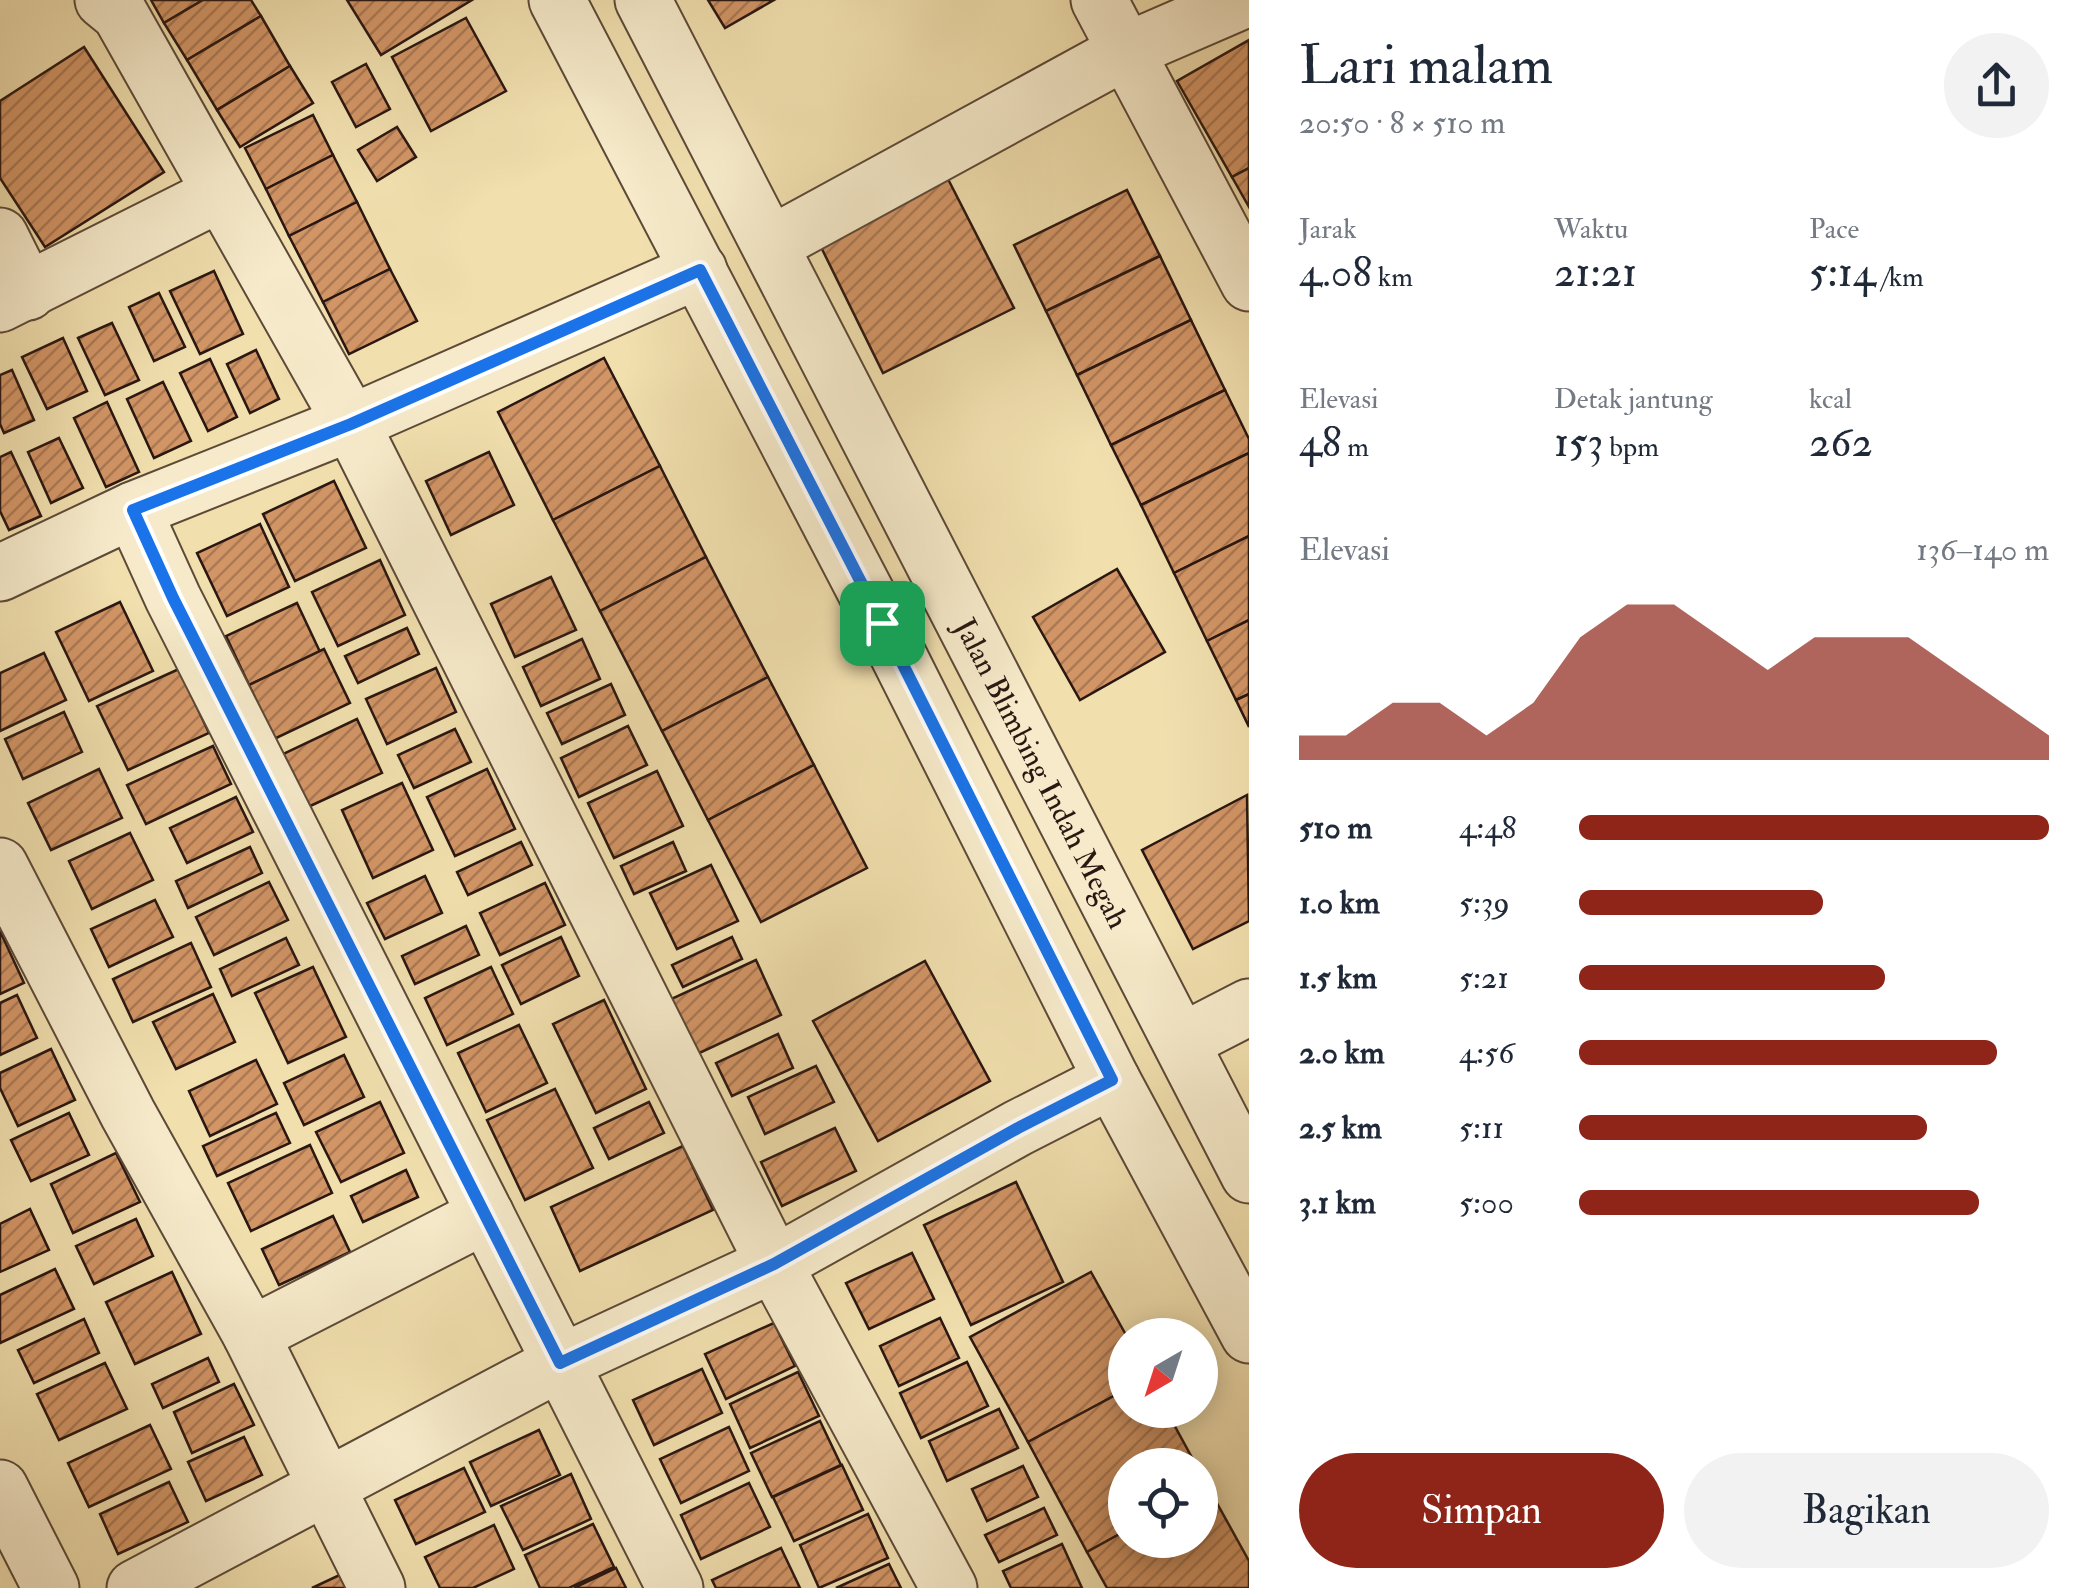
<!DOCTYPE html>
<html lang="id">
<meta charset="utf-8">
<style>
:root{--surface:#fff;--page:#f2f2f3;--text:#1f2937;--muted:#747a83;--accent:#8f2418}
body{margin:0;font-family:"IM FELL Double Pica",serif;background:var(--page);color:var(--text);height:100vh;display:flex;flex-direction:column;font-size:38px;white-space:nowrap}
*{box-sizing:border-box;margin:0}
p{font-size:32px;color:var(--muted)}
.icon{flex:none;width:55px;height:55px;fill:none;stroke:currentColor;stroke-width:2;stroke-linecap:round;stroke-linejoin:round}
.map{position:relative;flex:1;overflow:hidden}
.details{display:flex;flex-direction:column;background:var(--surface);width:850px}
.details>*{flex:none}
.needle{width:65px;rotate:219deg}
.controls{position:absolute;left:1108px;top:1318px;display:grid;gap:20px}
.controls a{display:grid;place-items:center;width:110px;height:110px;border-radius:50%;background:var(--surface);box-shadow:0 5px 25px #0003;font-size:50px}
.pin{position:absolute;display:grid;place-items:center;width:85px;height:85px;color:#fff;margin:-42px;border-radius:20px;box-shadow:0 5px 15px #0006}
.round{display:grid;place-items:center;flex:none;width:105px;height:105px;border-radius:52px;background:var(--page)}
.summary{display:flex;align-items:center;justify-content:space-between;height:170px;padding:0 50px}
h1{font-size:55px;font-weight:600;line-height:75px}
.stats{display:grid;grid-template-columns:repeat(3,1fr);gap:15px;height:170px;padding:10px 50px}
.stats div{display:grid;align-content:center}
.stats b{font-size:42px;font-weight:600}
.stats small{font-size:28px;font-weight:400}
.stats p{font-size:28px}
.chart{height:280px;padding:20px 50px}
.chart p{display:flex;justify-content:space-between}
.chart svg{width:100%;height:180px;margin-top:10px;fill:var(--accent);opacity:.7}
.action{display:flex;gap:20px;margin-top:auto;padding:20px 50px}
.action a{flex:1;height:115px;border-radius:60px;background:var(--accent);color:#fff;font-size:40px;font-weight:600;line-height:115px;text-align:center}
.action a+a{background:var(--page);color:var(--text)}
ul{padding:0 50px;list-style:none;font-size:32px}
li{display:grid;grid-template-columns:160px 120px 1fr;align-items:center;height:75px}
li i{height:25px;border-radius:12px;background:var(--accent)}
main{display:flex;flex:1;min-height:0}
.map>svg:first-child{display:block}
.building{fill:url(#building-hatch);stroke:#2a1711;stroke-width:2.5}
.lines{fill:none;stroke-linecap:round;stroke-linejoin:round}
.minor-casing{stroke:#5c4938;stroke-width:59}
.minor{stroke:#f6eaca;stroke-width:55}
.route-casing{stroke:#fff;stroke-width:20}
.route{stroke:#1a73e8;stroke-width:12}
.labels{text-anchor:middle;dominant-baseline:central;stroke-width:8;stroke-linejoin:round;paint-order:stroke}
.street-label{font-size:30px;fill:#2a1711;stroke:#f6eaca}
</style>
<main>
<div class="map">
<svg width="1249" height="1588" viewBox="0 0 1249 1588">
<defs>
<pattern id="building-hatch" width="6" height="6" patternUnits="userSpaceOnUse" patternTransform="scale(2.5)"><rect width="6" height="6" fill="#d29566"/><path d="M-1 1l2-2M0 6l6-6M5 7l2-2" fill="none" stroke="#ab7953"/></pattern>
</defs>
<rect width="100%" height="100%" fill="#f1dfae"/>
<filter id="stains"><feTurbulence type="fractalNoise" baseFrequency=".002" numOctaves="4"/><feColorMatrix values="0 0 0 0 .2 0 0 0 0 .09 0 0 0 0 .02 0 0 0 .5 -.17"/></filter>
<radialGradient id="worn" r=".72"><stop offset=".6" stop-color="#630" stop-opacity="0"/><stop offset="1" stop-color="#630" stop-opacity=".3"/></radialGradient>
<g class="building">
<polygon points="151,0 203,0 164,23"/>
<polygon points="203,0 251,0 261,16 187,60 164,23"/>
<polygon points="347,0 472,0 381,55"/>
<polygon points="708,0 774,0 725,28"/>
<polygon points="261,16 290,66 217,110 187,60"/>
<polygon points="466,18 506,91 431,131 392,57"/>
<polygon points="1249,40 1249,168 1232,177 1177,81"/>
<polygon points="84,47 164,172 45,247 0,178 0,101"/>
<polygon points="366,64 390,109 356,127 332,82"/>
<polygon points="290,66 313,103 240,147 217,110"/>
<polygon points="313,115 333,155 266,189 245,148"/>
<polygon points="397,127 416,157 377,181 358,150"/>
<polygon points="333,155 357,202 289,236 266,189"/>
<polygon points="1249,168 1249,207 1232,177"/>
<polygon points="948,179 1014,308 883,373 819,243"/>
<polygon points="1127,190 1160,256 1046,311 1014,245"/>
<polygon points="357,202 390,269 323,302 289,236"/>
<polygon points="1160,256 1191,320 1077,375 1046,311"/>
<polygon points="390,269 417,321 349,354 323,302"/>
<polygon points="214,271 243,334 200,354 170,291"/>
<polygon points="159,293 185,347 154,361 129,307"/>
<polygon points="1191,320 1225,390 1111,445 1077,375"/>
<polygon points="112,323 139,380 105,395 78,338"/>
<polygon points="63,338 87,391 47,409 22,357"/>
<polygon points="256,350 279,399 250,413 227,364"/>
<polygon points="604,358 660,466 553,520 498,412"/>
<polygon points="210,359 237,417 208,431 180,373"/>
<polygon points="12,370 34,420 4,433 0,424 0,375"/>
<polygon points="163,382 191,441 154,458 127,399"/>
<polygon points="1225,390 1249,439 1249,453 1141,505 1111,445"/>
<polygon points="107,402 139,472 106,487 74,418"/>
<polygon points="59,438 83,488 51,503 28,452"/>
<polygon points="11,452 41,516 9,530 0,511 0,457"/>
<polygon points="489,452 514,505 451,535 426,481"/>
<polygon points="1249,453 1249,536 1174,573 1141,505"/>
<polygon points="660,466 706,557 600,611 553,520"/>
<polygon points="334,481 366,548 295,581 263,514"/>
<polygon points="260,524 289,587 227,616 197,553"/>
<polygon points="1249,536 1249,620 1207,641 1174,573"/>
<polygon points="706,557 768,677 662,731 600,611"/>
<polygon points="380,560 405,615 338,646 312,592"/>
<polygon points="1117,569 1165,652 1080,700 1033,617"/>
<polygon points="551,577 576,630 515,657 491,604"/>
<polygon points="120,602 153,671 89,701 56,632"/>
<polygon points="297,603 320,652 249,685 226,636"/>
<polygon points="1249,620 1249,694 1236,700 1207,641"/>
<polygon points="407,628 419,654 358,683 345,656"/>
<polygon points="582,639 600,679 541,706 523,667"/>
<polygon points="324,649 350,703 274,739 249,685"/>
<polygon points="44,653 66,700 0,731 0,673"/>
<polygon points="436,668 456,712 387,744 366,699"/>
<polygon points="179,669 209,733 128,770 97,706"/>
<polygon points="768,677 814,765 708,820 662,731"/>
<polygon points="611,684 625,715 562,744 547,713"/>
<polygon points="1249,694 1249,727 1236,700"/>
<polygon points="64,712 82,752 23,779 5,739"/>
<polygon points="357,719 382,773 308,807 283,754"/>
<polygon points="628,726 647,765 579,797 561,758"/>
<polygon points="455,729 471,762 414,788 398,755"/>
<polygon points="213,746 231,784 146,824 127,785"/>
<polygon points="814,765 867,868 761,922 708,820"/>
<polygon points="99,769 122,818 51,850 28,803"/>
<polygon points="487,769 515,829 455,856 427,797"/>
<polygon points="657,771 683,826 614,858 588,803"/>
<polygon points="402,783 433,850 373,878 342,810"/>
<polygon points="1247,795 1249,921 1193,949 1142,850"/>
<polygon points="236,797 253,832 187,863 170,828"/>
<polygon points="130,833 153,880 92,909 69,861"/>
<polygon points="521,842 532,865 468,895 457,872"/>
<polygon points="673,842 686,871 634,894 621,866"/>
<polygon points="250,847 262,873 188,908 176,881"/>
<polygon points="711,865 738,921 677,949 650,893"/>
<polygon points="425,876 442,913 385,939 367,903"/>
<polygon points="269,882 288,920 214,955 196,917"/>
<polygon points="545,883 565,925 500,955 480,913"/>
<polygon points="155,900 173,937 109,967 91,929"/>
<polygon points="466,926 479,955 415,984 402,956"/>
<polygon points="0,931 24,983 0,994"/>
<polygon points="561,937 579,976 521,1004 502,965"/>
<polygon points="732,937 742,959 683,987 672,965"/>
<polygon points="286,938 299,965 232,996 220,969"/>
<polygon points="191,943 211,987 133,1022 113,979"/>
<polygon points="756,960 781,1015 695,1055 669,1000"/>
<polygon points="925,961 990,1081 878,1141 813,1021"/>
<polygon points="313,967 346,1037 288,1063 255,993"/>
<polygon points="491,967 513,1014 447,1045 425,998"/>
<polygon points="213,994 235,1042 176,1069 153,1022"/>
<polygon points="17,995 37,1038 0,1055 0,1003"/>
<polygon points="604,1000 646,1089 596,1113 553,1024"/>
<polygon points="519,1025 547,1083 486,1112 458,1053"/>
<polygon points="778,1034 793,1068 732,1096 716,1063"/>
<polygon points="51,1049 75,1100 18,1126 0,1088 0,1073"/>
<polygon points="344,1055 364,1097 304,1125 284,1083"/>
<polygon points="256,1060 277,1104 210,1136 189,1091"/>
<polygon points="816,1066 834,1102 765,1134 748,1097"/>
<polygon points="555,1089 593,1168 525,1200 487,1120"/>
<polygon points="380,1102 404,1153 341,1182 316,1132"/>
<polygon points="649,1102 664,1133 609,1159 594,1128"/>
<polygon points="69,1113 89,1155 31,1181 11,1140"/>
<polygon points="276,1113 290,1143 217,1176 203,1146"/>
<polygon points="835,1128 856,1171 782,1206 761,1162"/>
<polygon points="310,1145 332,1193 251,1231 228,1183"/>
<polygon points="683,1146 713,1210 580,1271 551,1207"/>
<polygon points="116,1153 140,1202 73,1233 51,1184"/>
<polygon points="406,1170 418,1197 363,1222 351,1196"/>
<polygon points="1016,1182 1063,1282 971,1325 924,1225"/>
<polygon points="30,1209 49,1250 0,1272 0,1224"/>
<polygon points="333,1216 350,1252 279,1285 262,1249"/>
<polygon points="136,1219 153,1256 94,1284 76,1246"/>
<polygon points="912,1253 934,1299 869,1329 846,1283"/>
<polygon points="55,1269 74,1309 0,1343 0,1295"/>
<polygon points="172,1272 201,1334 135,1364 106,1302"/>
<polygon points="1091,1272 1126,1335 1125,1390 1028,1442 970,1337"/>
<polygon points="940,1318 959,1358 899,1386 880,1346"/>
<polygon points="84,1319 99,1353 34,1383 18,1350"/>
<polygon points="774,1323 795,1366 726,1399 705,1354"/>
<polygon points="208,1358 219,1382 163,1408 152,1384"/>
<polygon points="967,1362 988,1406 921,1438 900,1393"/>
<polygon points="105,1363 127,1409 59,1440 37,1394"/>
<polygon points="702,1369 722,1413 654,1445 633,1400"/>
<polygon points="798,1372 819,1416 750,1448 730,1404"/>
<polygon points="234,1384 254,1425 192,1453 174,1412"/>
<polygon points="1125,1390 1125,1410 1166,1410 1196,1465 1125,1465 1125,1531 1087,1552 1028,1442"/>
<polygon points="999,1409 1018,1448 947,1481 929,1441"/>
<polygon points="820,1421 841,1465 772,1497 751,1453"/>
<polygon points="150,1425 171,1469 89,1507 68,1463"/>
<polygon points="729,1427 749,1471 681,1503 660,1459"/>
<polygon points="539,1430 560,1475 491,1506 470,1462"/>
<polygon points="244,1437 262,1475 206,1501 188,1462"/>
<polygon points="842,1465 863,1510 794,1541 773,1497"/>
<polygon points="1023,1466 1038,1497 987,1521 972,1489"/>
<polygon points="464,1468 485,1512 416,1544 395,1500"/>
<polygon points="571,1474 591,1519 523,1550 501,1506"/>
<polygon points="169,1482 188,1522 118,1554 100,1514"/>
<polygon points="749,1483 770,1527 701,1559 681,1515"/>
<polygon points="1208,1487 1249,1561 1249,1588 1107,1588 1087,1552 1125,1531 1125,1540 1200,1540 1200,1491"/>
<polygon points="1044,1508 1057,1535 999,1562 985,1535"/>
<polygon points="868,1514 888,1558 819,1588 800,1545"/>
<polygon points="593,1524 614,1567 569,1588 540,1588 525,1555"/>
<polygon points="494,1525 514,1569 473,1588 440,1588 425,1557"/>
<polygon points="1062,1544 1082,1588 1011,1588 1003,1571"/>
<polygon points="781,1548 800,1588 716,1588 712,1580"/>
<polygon points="889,1564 901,1588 836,1588"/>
<polygon points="616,1568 626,1588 574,1588"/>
<polygon points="344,1573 351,1588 312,1588"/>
</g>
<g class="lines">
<g class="minor-casing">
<g id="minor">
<polyline points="103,0 120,14 351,423 774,1264 949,1588"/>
<polyline points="557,0 882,623 1112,1080 1249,1335"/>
<path id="s1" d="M643,0l606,1175"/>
<polyline points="1099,0 1249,283"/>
<polyline points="0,236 28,292"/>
<polyline points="770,245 1126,51 1244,0"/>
<polyline points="0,304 221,193"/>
<polyline points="133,510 173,598 675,1588"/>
<polyline points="0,573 133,510 351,423 699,270"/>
<polyline points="0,866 128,1114 251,1335 377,1588"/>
<polyline points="1181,1042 1249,1007"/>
<polyline points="251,1335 486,1215"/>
<polyline points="0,1488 51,1588"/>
<polyline points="135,1588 560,1363 774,1264 1018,1128 1112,1080"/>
</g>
</g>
<use href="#minor" class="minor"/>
</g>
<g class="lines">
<g class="route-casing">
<polygon id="route" points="700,270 882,623 1112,1080 1018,1128 774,1264 560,1363 173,598 133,510 351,424"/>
</g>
<use href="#route" class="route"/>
</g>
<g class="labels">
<g class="street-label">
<text stroke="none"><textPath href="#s1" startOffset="870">Jalan Blimbing Indah Megah</textPath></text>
</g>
</g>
<rect width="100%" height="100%" filter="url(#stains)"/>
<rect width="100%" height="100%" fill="url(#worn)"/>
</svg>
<div class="controls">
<a><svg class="needle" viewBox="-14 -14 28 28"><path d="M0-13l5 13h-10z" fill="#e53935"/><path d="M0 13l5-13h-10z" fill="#747a83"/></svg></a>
<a><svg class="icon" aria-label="locate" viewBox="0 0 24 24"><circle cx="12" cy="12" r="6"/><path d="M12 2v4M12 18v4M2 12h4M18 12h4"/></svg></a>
</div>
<div class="pin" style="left:882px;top:623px;background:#1e9e55"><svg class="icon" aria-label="arrive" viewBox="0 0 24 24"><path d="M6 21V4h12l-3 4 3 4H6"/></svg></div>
</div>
<section class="details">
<div class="summary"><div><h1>Lari malam</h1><p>20:50 · 8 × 510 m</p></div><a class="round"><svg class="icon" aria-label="share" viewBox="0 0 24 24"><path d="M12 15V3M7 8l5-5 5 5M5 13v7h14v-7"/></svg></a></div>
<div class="stats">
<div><p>Jarak</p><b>4.08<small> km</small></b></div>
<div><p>Waktu</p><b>21:21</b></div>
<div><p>Pace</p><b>5:14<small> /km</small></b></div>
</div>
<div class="stats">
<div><p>Elevasi</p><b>48<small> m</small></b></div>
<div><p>Detak jantung</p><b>153<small> bpm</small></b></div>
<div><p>kcal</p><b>262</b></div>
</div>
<div class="chart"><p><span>Elevasi</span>136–140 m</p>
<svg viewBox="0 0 160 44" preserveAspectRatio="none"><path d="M0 44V38L10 38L20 30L30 30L40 38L50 30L60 14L70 6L80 6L90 14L100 22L110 14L120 14L130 14L140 22L150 30L160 38V44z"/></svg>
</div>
<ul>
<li><b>510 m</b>4:48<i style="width:100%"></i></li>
<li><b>1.0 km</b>5:39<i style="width:52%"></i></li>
<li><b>1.5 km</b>5:21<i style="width:65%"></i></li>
<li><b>2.0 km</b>4:56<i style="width:89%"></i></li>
<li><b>2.5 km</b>5:11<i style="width:74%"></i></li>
<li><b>3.1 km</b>5:00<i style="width:85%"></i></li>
</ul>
<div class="action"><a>Simpan</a><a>Bagikan</a></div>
</section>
</main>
